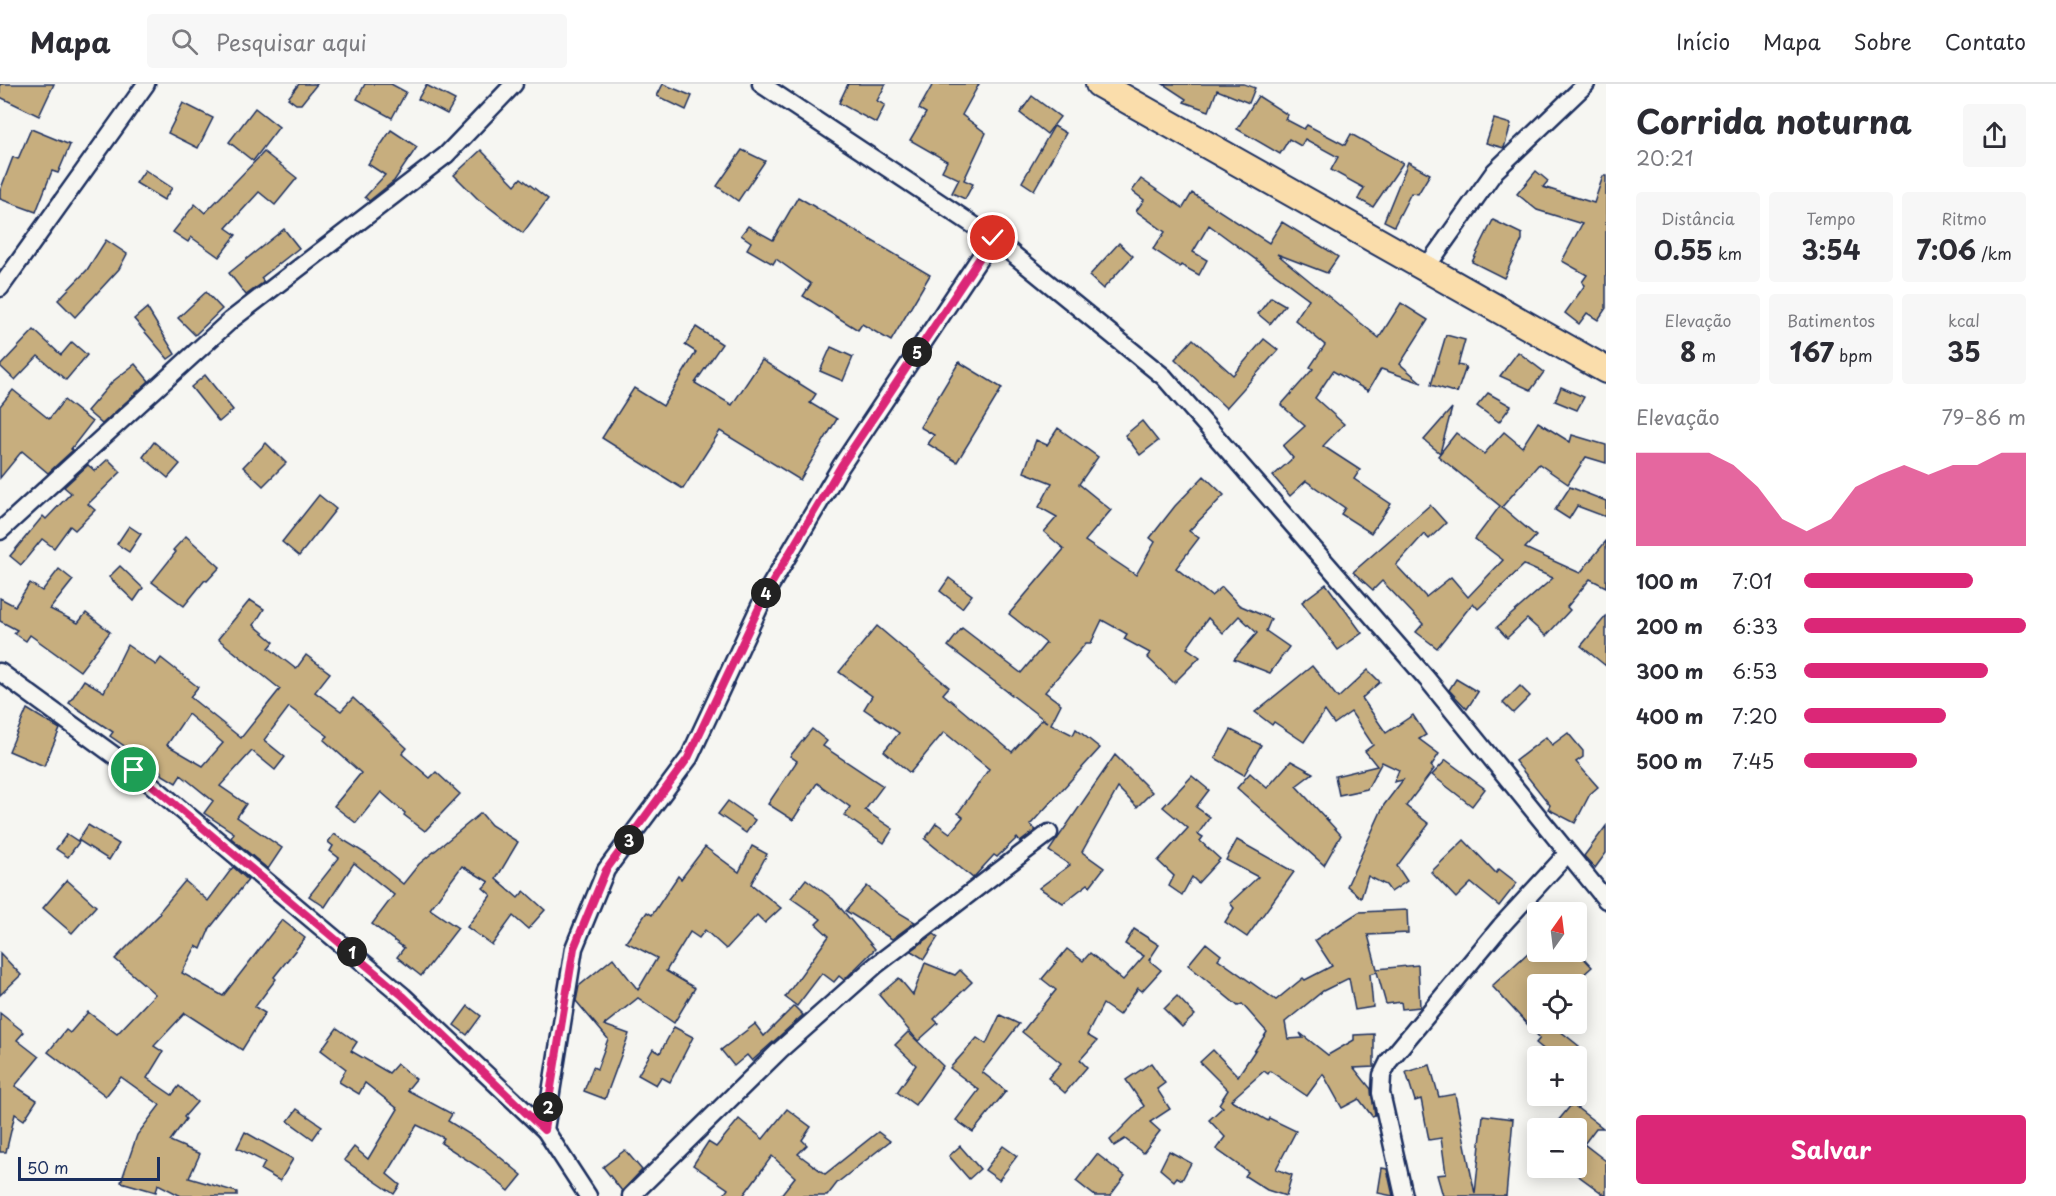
<!DOCTYPE html>
<html lang="pt">
<meta charset="utf-8">
<style>
:root{--surface:#fff;--page:#f7f7f7;--text:#2b2b33;--muted:#7c7c81;--line:#e1e1e2;--accent:#db2777}
body{margin:0;font-family:"Playpen Sans",sans-serif;background:var(--page);color:var(--text);height:100vh;display:flex;flex-direction:column;font-size:22px;white-space:nowrap}
*{box-sizing:border-box;margin:0}
p{font-size:20px;color:var(--muted)}
.icon{flex:none;width:33px;height:33px;fill:none;stroke:currentColor;stroke-width:2;stroke-linecap:round;stroke-linejoin:round}
.map{position:relative;flex:1;overflow:hidden}
.drawer{display:flex;flex-direction:column;background:var(--surface);width:450px}
.drawer>*{flex:none}
.needle{width:39px;rotate:14deg}
.buttons{position:absolute;left:1527px;top:818px;display:grid;gap:12px}
.buttons a{display:grid;place-items:center;width:60px;height:60px;border-radius:6px;background:var(--surface);box-shadow:0 3px 15px #0003;font-size:30px}
.scale{position:absolute;left:18px;bottom:15px;width:142px;box-sizing:border-box;padding-left:6px;border:3px solid #1b2f5e;border-top:0;font-size:16px;line-height:21px;white-space:nowrap;color:#1b2f5e;-webkit-text-stroke:4px #f6f6f2;paint-order:stroke}
.pin{position:absolute;display:grid;place-items:center;width:51px;height:51px;color:#fff;margin:-26px;border:3px solid #fff;border-radius:50%;box-shadow:0 2px 6px #0007}
.km{position:absolute;width:30px;height:30px;margin:-15px;border-radius:50%;background:#222;color:#fff;font-size:16px;line-height:30px;text-align:center}
.round{display:grid;place-items:center;flex:none;width:63px;height:63px;border-radius:6px;background:var(--page)}
.overview{display:flex;align-items:center;justify-content:space-between;height:102px;padding:0 30px}
h1{font-size:33px;font-weight:700;line-height:45px}
.figures{display:grid;grid-template-columns:repeat(3,1fr);gap:9px;height:102px;padding:6px 30px}
.figures div{display:grid;align-content:center;border-radius:6px;background:var(--page);text-align:center}
.figures b{font-size:26px;font-weight:700}
.figures small{font-size:16px;font-weight:400}
.figures p{font-size:16px}
.chart{height:168px;padding:12px 30px}
.chart p{display:flex;justify-content:space-between}
.chart svg{width:100%;height:108px;margin-top:6px;fill:var(--accent);opacity:.7}
.primary-button{display:flex;gap:12px;margin-top:auto;padding:12px 30px}
.primary-button a{flex:1;height:69px;border-radius:6px;background:var(--accent);color:#fff;font-size:24px;font-weight:700;line-height:69px;text-align:center}
ul{padding:0 30px;list-style:none;font-size:20px}
li{display:grid;grid-template-columns:96px 72px 1fr;align-items:center;height:45px}
li i{height:15px;border-radius:8px;background:var(--accent)}
header{display:flex;align-items:center;gap:36px;box-sizing:border-box;height:84px;padding:0 30px;background:var(--surface);border-bottom:2px solid var(--line)}
header strong{font-size:28px}
nav{display:flex;gap:33px;margin-inline-start:auto;font-size:21px}
.search{width:420px;height:54px;background:var(--page);display:flex;align-items:center;gap:15px;box-sizing:border-box;padding:0 21px;border-radius:6px;color:var(--muted);font-size:22px}
main{display:flex;flex:1;min-height:0}
.map>svg:first-child{display:block}
.building{fill:#c7ae7e;stroke:#1b2f5e;stroke-width:1.5;fill-rule:evenodd}
.lines{fill:none;stroke-linecap:round;stroke-linejoin:round}
.minor-casing{stroke:#1b2f5e;stroke-width:21}
.primary-casing{stroke:#1b2f5e;stroke-width:30}
.minor{stroke:#f6f6f2;stroke-width:16}
.primary{stroke:#faddab;stroke-width:26}
.route-casing{stroke:#fff;stroke-width:12}
.route{stroke:#db2777;stroke-width:8}
</style>
<header>
<strong>Mapa</strong>
<div class="search"><svg class="icon" aria-label="search" viewBox="0 0 24 24"><circle cx="10" cy="10" r="6"/><path d="M15 15l6 6"/></svg>Pesquisar aqui</div>
<nav><a>Início</a><a>Mapa</a><a>Sobre</a><a>Contato</a></nav>
</header>
<main>
<div class="map">
<svg width="1606" height="1112" viewBox="0 0 1606 1112">
<rect width="100%" height="100%" fill="#f6f6f2"/>
<filter id="ink" filterUnits="userSpaceOnUse"><feTurbulence type="fractalNoise" baseFrequency=".0167" numOctaves="2"/><feDisplacementMap in="SourceGraphic" scale="12" xChannelSelector="R" yChannelSelector="G"/><feConvolveMatrix kernelMatrix="1 2 1 2 8 2 1 2 1" color-interpolation-filters="sRGB"/></filter>
<g filter="url(#ink)">
<g class="building">
<polygon points="0,0 54,0 39,32 0,13"/>
<polygon points="299,0 317,0 301,20 296,20 288,14"/>
<polygon points="365,0 391,0 406,8 392,34 357,15"/>
<polygon points="663,0 692,12 686,26 657,12"/>
<polygon points="848,0 886,0 877,17 885,21 876,39 839,19"/>
<polygon points="933,0 979,0 962,31 986,49 964,96 973,100 965,115 952,109 959,95 942,87 947,77 910,56 926,29 919,25"/>
<polygon points="1163,0 1244,0 1255,4 1249,19 1217,6 1209,27 1184,18 1186,15"/>
<polygon points="426,1 455,16 447,30 418,15"/>
<polygon points="1032,12 1060,33 1047,50 1020,29"/>
<polygon points="1258,12 1288,31 1285,35 1304,45 1307,41 1345,61 1351,50 1403,79 1373,123 1358,115 1364,104 1331,86 1338,73 1305,55 1301,62 1289,55 1280,70 1237,45"/>
<polygon points="183,19 213,34 198,64 168,49"/>
<polygon points="255,24 279,43 253,77 229,58"/>
<polygon points="1494,35 1511,40 1504,64 1486,59"/>
<polygon points="1054,42 1066,49 1034,106 1022,98"/>
<polygon points="31,45 70,61 58,89 52,87 36,128 0,115 0,107 13,73 18,75"/>
<polygon points="391,46 417,63 394,97 369,117 365,113 385,91 368,80"/>
<polygon points="481,66 515,101 521,94 548,115 523,149 478,115 454,91"/>
<polygon points="742,66 765,77 738,117 717,102"/>
<polygon points="264,68 297,94 275,121 259,108 226,144 236,151 219,173 191,153 188,158 173,148 195,120 205,129"/>
<polygon points="1408,78 1430,90 1418,110 1411,109 1394,142 1384,137"/>
<polygon points="145,86 172,104 164,116 136,99"/>
<polygon points="1536,87 1548,97 1543,103 1594,119 1603,92 1606,92 1606,224 1598,236 1587,229 1579,240 1565,229 1585,201 1582,198 1587,191 1562,177 1582,140 1537,126 1517,110"/>
<polygon points="1141,95 1183,124 1192,109 1269,159 1282,138 1326,165 1338,173 1327,189 1277,170 1379,254 1401,219 1428,236 1400,280 1422,299 1381,285 1368,307 1333,287 1315,314 1344,340 1323,362 1360,386 1354,395 1391,420 1371,449 1341,430 1345,424 1306,397 1290,412 1273,392 1293,374 1283,362 1305,342 1281,321 1313,285 1310,283 1325,261 1295,236 1309,215 1209,141 1193,168 1207,176 1199,191 1181,181 1180,183 1153,165 1165,148 1136,127 1144,116 1132,107"/>
<polygon points="798,113 930,191 891,257 862,240 858,246 803,212 811,200 776,175 773,180 747,165 751,158 741,151 748,142 773,156"/>
<polygon points="1493,136 1522,150 1522,156 1504,194 1472,178"/>
<polygon points="284,145 299,164 261,194 264,198 246,211 229,189"/>
<polygon points="106,156 127,170 119,185 75,233 58,216 87,186"/>
<polygon points="1119,159 1133,172 1103,205 1089,192"/>
<polygon points="206,208 222,225 195,251 178,234"/>
<polygon points="1271,213 1285,221 1270,240 1258,230"/>
<polygon points="147,224 175,270 168,275 134,235"/>
<polygon points="696,243 722,260 695,299 732,321 762,276 816,310 810,319 837,335 800,396 720,347 683,405 602,354 634,304 663,322 696,268 685,261"/>
<polygon points="34,246 61,271 72,258 87,271 66,296 38,272 15,296 0,282"/>
<polygon points="1446,251 1465,256 1458,281 1466,283 1457,309 1431,301"/>
<polygon points="1193,255 1233,291 1264,255 1278,266 1226,324 1175,275"/>
<polygon points="831,263 853,273 843,297 820,287"/>
<polygon points="1518,268 1544,288 1531,306 1500,292"/>
<polygon points="959,278 1002,304 957,378 928,360 934,351 920,343"/>
<polygon points="135,280 149,297 102,340 87,327 112,298"/>
<polygon points="205,291 233,326 219,338 191,303"/>
<polygon points="1561,303 1584,313 1577,326 1555,317"/>
<polygon points="13,306 49,335 64,316 92,338 71,365 73,366 48,389 22,367 0,394 0,322"/>
<polygon points="1488,309 1511,322 1499,338 1477,322"/>
<polygon points="1452,324 1440,369 1424,356"/>
<polygon points="1142,337 1158,357 1140,371 1125,351"/>
<polygon points="1538,338 1570,358 1572,351 1606,361 1606,379 1586,373 1568,400 1539,380 1502,423 1536,452 1525,464 1580,489 1606,457 1606,503 1590,495 1567,523 1570,526 1546,552 1527,535 1507,554 1497,543 1553,494 1524,481 1478,525 1473,519 1437,564 1416,548 1423,540 1382,497 1373,506 1353,488 1430,421 1446,439 1429,455 1424,450 1396,481 1426,513 1451,493 1468,513 1503,476 1475,455 1500,422 1438,372 1456,349 1484,370 1504,348 1522,363"/>
<polygon points="1058,344 1098,373 1079,400 1111,426 1085,457 1136,491 1155,458 1150,454 1175,422 1204,392 1224,411 1189,447 1199,454 1176,484 1211,512 1222,503 1239,521 1271,535 1266,547 1289,563 1270,589 1234,575 1257,549 1239,532 1223,549 1208,534 1187,564 1200,573 1174,599 1147,573 1150,569 1124,555 1127,550 1102,536 1091,559 1086,559 1045,608 1061,620 1051,640 1073,651 1076,645 1100,664 1030,741 1036,746 1020,758 1017,754 997,773 994,771 973,794 925,755 936,739 950,749 963,733 958,729 989,685 944,648 910,689 884,667 899,649 864,625 872,612 839,588 877,542 949,603 943,610 1012,668 1042,635 1047,638 948,562 962,544 1021,589 1046,559 1009,530 1064,465 1044,448 1057,433 1039,423 1052,399 1024,388 1036,356 1047,361"/>
<polygon points="154,358 180,380 168,394 143,373"/>
<polygon points="266,359 286,379 263,402 243,383"/>
<polygon points="108,375 121,388 88,420 95,426 75,446 70,442 54,464 42,455 21,481 10,472 43,432 46,435 71,409 64,403 88,381 95,387"/>
<polygon points="1570,403 1606,417 1606,433 1577,422 1569,435 1555,426"/>
<polygon points="319,411 336,425 299,472 282,458"/>
<polygon points="129,442 141,450 129,468 117,460"/>
<polygon points="186,452 220,483 207,497 205,496 184,522 152,498 176,468 173,466"/>
<polygon points="120,482 143,504 134,517 109,493"/>
<polygon points="59,485 73,496 50,525 78,539 86,529 110,548 80,587 30,551 26,557 14,549 17,546 0,537 0,514 15,522 30,499 42,507"/>
<polygon points="949,494 972,511 962,524 940,507"/>
<polygon points="1326,500 1362,549 1338,566 1302,518"/>
<path d="M250,516l14,9 -10,16 20,17 -5,6 27,21 10,-14 24,18 -15,19 26,19 12,-13 54,50 -5,6 28,24 6,-6 24,22 -35,37 -21,-16 1,-2 -24,-21 -25,31 -22,-17 27,-33 -37,-33 4,-4 -39,-29 -25,33 21,17 -10,13 -23,-19 -32,35 26,18 -9,13 45,31 -14,21 -37,-31 3,-5 -30,-20 9,-12 -32,-26 -5,8 -15,-9 1,-2 -52,-36 3,-4 -44,-29 15,-23 20,12 23,-47 29,20 5,-7 37,29 -8,10 51,41 39,-49 -62,-50zM188,630l35,29 -20,23 -36,-21z"/>
<polygon points="1606,532 1606,582 1581,562"/>
<polygon points="1312,582 1338,614 1368,586 1380,598 1362,614 1386,649 1413,631 1426,651 1419,655 1439,670 1431,682 1434,685 1406,722 1429,740 1397,782 1407,797 1391,808 1386,801 1368,792 1361,814 1347,802 1384,721 1403,696 1394,698 1399,686 1382,678 1367,705 1339,711 1335,692 1377,682 1365,667 1373,661 1351,628 1334,640 1325,627 1304,658 1274,638 1272,641 1255,628"/>
<polygon points="1456,595 1478,608 1467,625 1449,606"/>
<polygon points="1520,602 1530,612 1513,629 1503,619"/>
<polygon points="27,625 60,645 44,682 9,667"/>
<polygon points="812,645 827,657 823,662 883,702 865,726 893,745 884,759 844,731 850,723 817,699 793,736 768,720 797,677 790,672"/>
<polygon points="1231,646 1261,661 1244,691 1215,674"/>
<polygon points="1568,649 1583,667 1583,673 1576,678 1598,703 1590,710 1575,739 1548,725 1550,721 1515,677 1546,653 1552,661"/>
<polygon points="1115,671 1152,708 1137,723 1118,704 1082,768 1104,784 1090,802 1088,800 1063,819 1039,804 1070,781 1049,767"/>
<polygon points="1446,676 1485,705 1472,722 1432,691"/>
<polygon points="1291,677 1313,689 1296,702 1341,751 1324,781 1237,704 1250,689 1267,704"/>
<polygon points="1192,692 1209,706 1196,723 1210,733 1198,750 1203,753 1200,757 1220,775 1198,799 1192,793 1182,811 1169,802 1174,792 1158,777 1188,744 1163,723"/>
<polygon points="728,717 755,736 746,749 718,730"/>
<polygon points="481,729 491,741 518,758 496,795 518,814 524,807 545,826 528,845 513,832 492,861 467,843 491,811 483,804 489,798 462,782 430,825 458,844 421,892 397,873 404,864 372,840 394,811 354,779 325,823 309,812 339,774 330,767 333,762 328,758 334,750 368,771 403,800 419,780"/>
<polygon points="88,741 119,760 109,776 78,756"/>
<polygon points="1606,742 1606,769 1595,784 1584,772"/>
<polygon points="67,750 79,758 68,773 56,765"/>
<polygon points="1237,756 1294,788 1247,853 1225,838 1234,824 1230,819 1258,793 1226,776"/>
<polygon points="1464,756 1496,789 1499,785 1517,799 1499,822 1471,799 1456,814 1431,788"/>
<polygon points="752,762 767,770 751,800 781,824 765,839 757,831 726,865 705,846 699,854 690,848 666,887 695,904 674,939 638,914 604,941 629,950 605,1015 584,1007 593,983 597,985 608,955 576,917 579,902 613,874 638,906 657,874 626,858 647,828 652,831 678,792 681,795 705,763 739,788"/>
<polygon points="233,783 248,796 210,844 201,865 196,862 182,889 223,912 282,836 305,854 274,893 276,895 255,923 265,929 242,966 185,929 154,962 163,968 147,994 172,1011 179,1002 197,1018 184,1033 186,1035 170,1057 200,1070 189,1094 237,1108 237,1112 181,1112 158,1100 156,1108 121,1098 137,1051 160,1021 121,993 106,1012 48,968 66,946 70,949 88,928 117,950 155,910 115,875 160,830 159,828 185,797 208,817"/>
<polygon points="806,795 833,815 875,865 844,896 839,892 834,898 822,889 797,922 785,913 829,852 816,840 821,835 791,814"/>
<polygon points="67,796 96,822 72,849 43,824"/>
<polygon points="867,802 898,828 915,838 892,855 846,827"/>
<polygon points="1407,826 1408,849 1368,851 1377,885 1418,881 1420,923 1402,925 1401,918 1386,920 1377,888 1370,890 1373,923 1355,926 1349,894 1323,907 1285,938 1288,955 1303,954 1300,949 1328,971 1354,956 1354,951 1374,950 1374,983 1354,984 1371,1005 1375,1031 1372,1032 1359,1015 1342,1024 1323,990 1307,1012 1270,987 1268,990 1264,987 1231,1016 1268,1037 1269,1034 1296,1047 1276,1085 1292,1091 1286,1112 1267,1106 1245,1092 1248,1088 1216,1065 1225,1053 1209,1036 1223,1023 1219,1020 1228,1006 1200,978 1213,966 1238,992 1267,948 1242,920 1238,922 1188,881 1206,859 1221,871 1218,875 1276,916 1303,894 1305,896 1332,882 1315,856 1359,828"/>
<polygon points="1134,845 1159,861 1149,876 1161,886 1142,907 1138,904 1119,931 1103,920 1087,951 1097,957 1080,976 1087,983 1065,1009 1048,994 1061,979 1022,948 1056,906 1042,895 1067,865 1083,877 1090,869 1123,896 1144,872 1125,860"/>
<polygon points="934,850 938,853 924,875 911,867"/>
<polygon points="1530,867 1577,867 1592,883 1573,900 1538,900 1538,939 1550,939 1579,962 1570,972 1552,972 1536,959 1540,954 1492,902"/>
<polygon points="0,869 21,891 0,911"/>
<polygon points="925,879 955,891 960,886 972,898 934,935 938,939 918,957 879,911 899,894 913,911"/>
<polygon points="1177,912 1195,931 1182,943 1164,925"/>
<polygon points="468,922 481,932 467,951 454,941"/>
<polygon points="794,922 803,931 752,977 747,971 734,982 721,966 755,940 764,952"/>
<polygon points="0,929 24,948 17,956 39,973 15,1002 37,1016 24,1036 15,1030 6,1068 0,1068"/>
<polygon points="1000,931 1019,940 982,988 1006,1007 973,1048 956,1036 979,1006 950,984 977,954 986,960"/>
<polygon points="674,943 693,953 670,998 661,993 656,1001 638,991 653,965 660,969"/>
<polygon points="337,944 357,958 351,967 389,989 397,980 416,995 407,1006 452,1030 448,1037 479,1056 522,1091 509,1107 486,1088 441,1059 444,1054 417,1041 387,1090 400,1101 394,1110 344,1076 354,1063 368,1075 398,1025 365,999 359,1010 339,998 346,985 321,966"/>
<polygon points="908,948 943,982 915,1021 897,1008 916,981 895,961"/>
<polygon points="1151,979 1165,999 1157,1005 1170,1025 1150,1038 1160,1047 1143,1069 1125,1055 1114,1062 1110,1056 1144,1022 1126,996"/>
<polygon points="1430,981 1439,1013 1455,1010 1475,1110 1483,1031 1513,1035 1506,1112 1443,1112 1437,1091 1446,1090 1441,1054 1429,1056 1421,1015 1415,1017 1406,988"/>
<polygon points="1572,1020 1603,1044 1596,1044 1584,1060 1606,1077 1606,1112 1576,1090 1576,1044 1552,1044"/>
<polygon points="297,1025 322,1042 313,1055 288,1037"/>
<polygon points="787,1025 811,1043 802,1056 807,1061 798,1070 825,1090 878,1048 890,1057 837,1099 827,1112 780,1112 795,1093 772,1072 743,1112 723,1112 728,1105 693,1081 708,1058 716,1063 739,1035 763,1055"/>
<polygon points="245,1048 293,1075 280,1097 261,1086 265,1078 237,1064"/>
<polygon points="960,1062 980,1085 969,1095 949,1072"/>
<polygon points="1003,1062 1017,1072 999,1096 985,1086"/>
<polygon points="625,1066 642,1086 622,1107 603,1083"/>
<polygon points="1169,1067 1191,1079 1182,1096 1177,1093 1174,1097 1160,1085"/>
<polygon points="1097,1070 1125,1092 1110,1112 1095,1112 1076,1097"/>
<polygon points="1382,1084 1387,1085 1393,1112 1378,1109"/>
</g>
<g class="lines">
<g class="minor-casing">
<g id="minor">
<polyline points="761,0 993,154 1164,293 1427,595 1606,816"/>
<polyline points="1425,185 1495,87 1586,0"/>
<polyline points="0,204 146,0"/>
<polyline points="0,447 231,236 446,71 514,0"/>
<polyline points="0,588 134,686 403,912 545,1046 588,1112"/>
<polyline points="545,1046 574,864 606,786 689,674 766,509 841,382 993,154"/>
<polyline points="631,1112 780,966 876,881 1049,749"/>
<polyline points="1404,1112 1381,1009 1382,991 1389,977 1501,842 1567,770"/>
</g>
</g>
<g class="primary-casing">
<polyline id="primary" points="1099,0 1606,286"/>
</g>
<use href="#minor" class="minor"/>
<use href="#primary" class="primary"/>
</g>
</g>
<g class="lines" filter="url(#ink)">
<g class="route-casing">
<polyline id="route" points="134,686 403,912 544,1046 574,864 606,786 688,674 766,509 841,382 993,154"/>
</g>
<use href="#route" class="route"/>
</g>
</svg>
<div class="buttons">
<a><svg class="needle" viewBox="-14 -14 28 28"><path d="M0-13l5 13h-10z" fill="#e53935"/><path d="M0 13l5-13h-10z" fill="#7c7c81"/></svg></a>
<a><svg class="icon" aria-label="locate" viewBox="0 0 24 24"><circle cx="12" cy="12" r="6"/><path d="M12 2v4M12 18v4M2 12h4M18 12h4"/></svg></a>
<a>+</a>
<a>−</a>
</div>
<div class="scale">50 m</div>
<div class="pin" style="left:134px;top:686px;background:#1e9e55"><svg class="icon" aria-label="arrive" viewBox="0 0 24 24"><path d="M6 21V4h12l-3 4 3 4H6"/></svg></div>
<div class="pin" style="left:993px;top:154px;background:#d93025"><svg class="icon" aria-label="check" viewBox="0 0 24 24"><path d="M5 12l5 5 9-10"/></svg></div>
<b class="km" style="left:352px;top:868px">1</b>
<b class="km" style="left:548px;top:1023px">2</b>
<b class="km" style="left:629px;top:756px">3</b>
<b class="km" style="left:766px;top:509px">4</b>
<b class="km" style="left:917px;top:268px">5</b>
</div>
<section class="drawer">
<div class="overview"><div><h1>Corrida noturna</h1><p>20:21</p></div><a class="round"><svg class="icon" aria-label="share" viewBox="0 0 24 24"><path d="M12 15V3M7 8l5-5 5 5M5 13v7h14v-7"/></svg></a></div>
<div class="figures">
<div><p>Distância</p><b>0.55<small> km</small></b></div>
<div><p>Tempo</p><b>3:54</b></div>
<div><p>Ritmo</p><b>7:06<small> /km</small></b></div>
</div>
<div class="figures">
<div><p>Elevação</p><b>8<small> m</small></b></div>
<div><p>Batimentos</p><b>167<small> bpm</small></b></div>
<div><p>kcal</p><b>35</b></div>
</div>
<div class="chart"><p><span>Elevação</span>79–86 m</p>
<svg viewBox="0 0 160 44" preserveAspectRatio="none"><path d="M0 44V6L10 6L20 6L30 6L40 11L50 20L60 33L70 38L80 33L90 20L100 15L110 11L120 15L130 11L140 11L150 6L160 6V44z"/></svg>
</div>
<ul>
<li><b>100 m</b>7:01<i style="width:76%"></i></li>
<li><b>200 m</b>6:33<i style="width:100%"></i></li>
<li><b>300 m</b>6:53<i style="width:83%"></i></li>
<li><b>400 m</b>7:20<i style="width:64%"></i></li>
<li><b>500 m</b>7:45<i style="width:51%"></i></li>
</ul>
<div class="primary-button"><a>Salvar</a></div>
</section>
</main>
